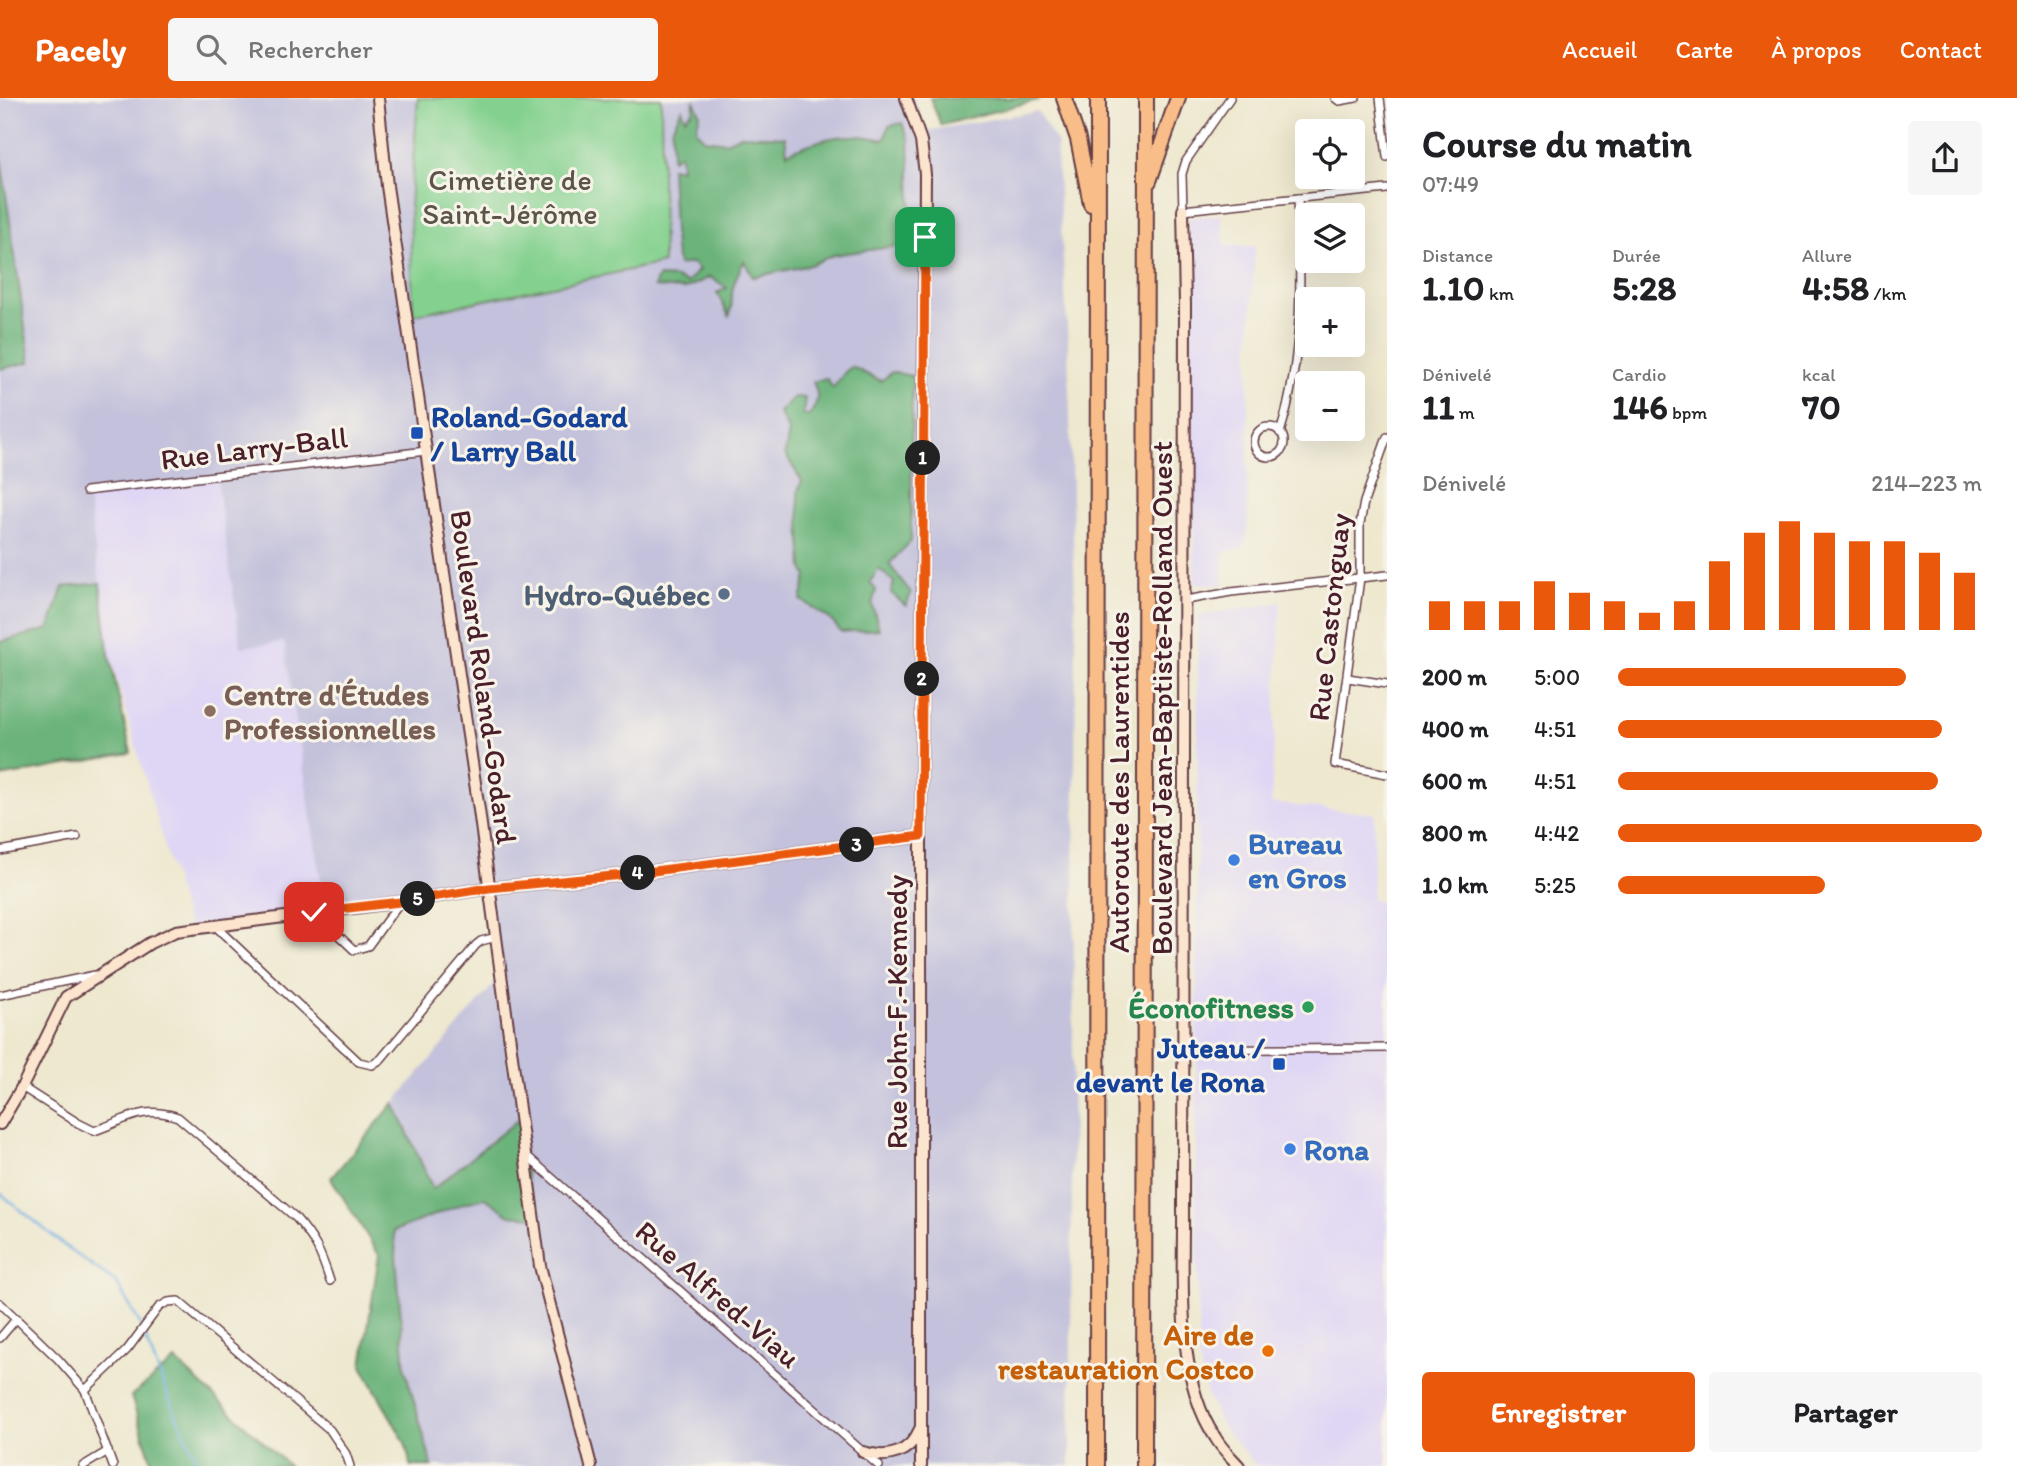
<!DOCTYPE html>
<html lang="fr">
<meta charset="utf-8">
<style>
:root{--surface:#fff;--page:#f6f6f6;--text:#202124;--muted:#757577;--accent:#ea580c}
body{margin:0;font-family:Itim,sans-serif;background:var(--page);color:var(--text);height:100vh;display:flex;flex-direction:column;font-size:26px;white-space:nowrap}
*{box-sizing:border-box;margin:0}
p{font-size:23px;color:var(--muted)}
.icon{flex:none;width:38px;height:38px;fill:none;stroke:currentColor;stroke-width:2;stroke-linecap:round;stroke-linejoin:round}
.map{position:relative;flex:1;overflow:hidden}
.panel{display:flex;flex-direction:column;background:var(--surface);width:630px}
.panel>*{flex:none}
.buttons{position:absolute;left:1295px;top:21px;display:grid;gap:14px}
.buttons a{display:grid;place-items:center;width:70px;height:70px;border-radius:7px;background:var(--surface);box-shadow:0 7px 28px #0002;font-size:35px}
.pin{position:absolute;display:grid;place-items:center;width:60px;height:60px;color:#fff;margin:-30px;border-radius:14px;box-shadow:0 4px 10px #0006}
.km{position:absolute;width:35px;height:35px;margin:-18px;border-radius:50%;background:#222;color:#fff;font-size:19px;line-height:35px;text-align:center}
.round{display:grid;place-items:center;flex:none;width:74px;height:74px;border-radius:7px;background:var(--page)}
.head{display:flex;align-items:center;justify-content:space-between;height:119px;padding:0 35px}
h1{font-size:38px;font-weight:700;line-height:52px}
.figures{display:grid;grid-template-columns:repeat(3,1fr);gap:10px;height:119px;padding:7px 35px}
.figures div{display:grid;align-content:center}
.figures b{font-size:35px;font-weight:700}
.figures small{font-size:19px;font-weight:400}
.figures p{font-size:19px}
.chart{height:196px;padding:14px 35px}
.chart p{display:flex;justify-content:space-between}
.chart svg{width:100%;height:126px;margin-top:7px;stroke:var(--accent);stroke-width:6}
.primary-button{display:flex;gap:14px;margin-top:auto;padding:14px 35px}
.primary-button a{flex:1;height:80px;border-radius:7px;background:var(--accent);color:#fff;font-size:28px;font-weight:700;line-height:80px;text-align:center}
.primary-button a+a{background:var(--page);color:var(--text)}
ul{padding:0 35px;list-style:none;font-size:23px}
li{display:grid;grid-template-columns:112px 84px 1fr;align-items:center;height:52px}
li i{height:18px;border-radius:9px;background:var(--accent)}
header{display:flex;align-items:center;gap:42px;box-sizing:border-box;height:98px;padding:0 35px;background:var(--accent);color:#fff}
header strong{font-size:33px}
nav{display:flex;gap:38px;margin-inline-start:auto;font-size:24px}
.search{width:490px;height:63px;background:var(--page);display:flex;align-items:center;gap:18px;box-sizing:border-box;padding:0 24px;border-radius:7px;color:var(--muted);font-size:26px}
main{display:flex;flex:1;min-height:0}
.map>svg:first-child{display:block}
.built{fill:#dfd5f5}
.industrial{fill:#c3c1db}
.green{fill:#84d18f;stroke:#67785d;stroke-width:2}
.forest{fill:#6bb37a;stroke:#5a6952;stroke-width:2}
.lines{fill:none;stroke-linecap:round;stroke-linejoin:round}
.stream{stroke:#6faee2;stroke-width:2.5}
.street-casing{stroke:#633d44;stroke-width:10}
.secondary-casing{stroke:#633d44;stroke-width:14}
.highway-casing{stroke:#633d44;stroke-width:18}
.street{stroke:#fff;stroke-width:7}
.secondary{stroke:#fce5cf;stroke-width:10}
.highway{stroke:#f8bd88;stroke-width:14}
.route-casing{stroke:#fff;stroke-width:14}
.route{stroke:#ea580c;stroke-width:9}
.transit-dot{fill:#1a4fb4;stroke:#f7f3e8;stroke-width:2.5}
.service-dot{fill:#5c6f8a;stroke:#f7f3e8;stroke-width:2.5}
.education-dot{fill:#8d6e63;stroke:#f7f3e8;stroke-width:2.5}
.shop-dot{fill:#3f7fe0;stroke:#f7f3e8;stroke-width:2.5}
.leisure-dot{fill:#2e9e5b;stroke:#f7f3e8;stroke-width:2.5}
.food-dot{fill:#e8710a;stroke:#f7f3e8;stroke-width:2.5}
.labels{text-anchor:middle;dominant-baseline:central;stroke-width:6;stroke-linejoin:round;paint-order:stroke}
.park-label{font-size:30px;fill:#5b5449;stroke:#f7f3e8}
.transit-label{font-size:30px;font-weight:bold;fill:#164399;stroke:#f7f3e8;text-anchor:start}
.street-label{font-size:30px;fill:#4a1f2b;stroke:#f7f3e8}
.service-label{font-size:30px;font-weight:bold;fill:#4e5e75;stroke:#f7f3e8;text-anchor:end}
.education-label{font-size:30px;font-weight:bold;fill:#785e54;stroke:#f7f3e8;text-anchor:start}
.shop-label{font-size:30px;font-weight:bold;fill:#366cbe;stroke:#f7f3e8;text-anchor:start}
.leisure-label{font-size:30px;font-weight:bold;fill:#27864d;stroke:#f7f3e8;text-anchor:end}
.food-label{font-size:30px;font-weight:bold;fill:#c56008;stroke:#f7f3e8;text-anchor:end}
</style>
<header>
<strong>Pacely</strong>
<div class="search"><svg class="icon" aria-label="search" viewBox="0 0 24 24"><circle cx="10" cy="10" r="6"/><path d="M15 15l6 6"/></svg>Rechercher</div>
<nav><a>Accueil</a><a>Carte</a><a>À propos</a><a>Contact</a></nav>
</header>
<main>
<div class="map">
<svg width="1387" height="1368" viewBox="0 0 1387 1368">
<rect width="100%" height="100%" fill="#f7f3e8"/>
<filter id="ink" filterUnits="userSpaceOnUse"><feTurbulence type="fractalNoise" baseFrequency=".0143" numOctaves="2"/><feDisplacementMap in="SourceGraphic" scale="14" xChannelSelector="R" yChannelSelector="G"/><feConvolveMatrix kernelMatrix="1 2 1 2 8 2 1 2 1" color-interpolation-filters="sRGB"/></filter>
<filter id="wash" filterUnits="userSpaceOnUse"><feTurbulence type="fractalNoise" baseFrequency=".00686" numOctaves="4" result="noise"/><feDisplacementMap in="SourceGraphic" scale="28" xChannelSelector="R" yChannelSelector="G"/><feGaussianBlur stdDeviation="1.57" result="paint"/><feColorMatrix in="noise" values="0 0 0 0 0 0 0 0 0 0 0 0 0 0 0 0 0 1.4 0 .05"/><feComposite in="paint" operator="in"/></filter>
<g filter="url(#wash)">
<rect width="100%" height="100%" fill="#eee8cf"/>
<g class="built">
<polygon points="1221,117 1225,148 1255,148 1249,266 1247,438 1242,451 1224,453 1223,487 1195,486 1189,120"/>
<polygon points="218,382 241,549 284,544 325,811 188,829 108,551 86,393"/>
<polygon points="1281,504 1271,705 1375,716 1372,801 1387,807 1387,1368 1257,1368 1223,1330 1206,1295 1199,1262 1196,1089 1198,518"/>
</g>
<polygon class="industrial" points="0,0 913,0 927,33 1037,13 1056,43 1068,245 1076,544 1070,1368 432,1368 405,1271 394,1133 438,1115 394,1005 497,882 489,790 325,811 284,544 241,549 217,382 87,393 100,485 63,489 49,531 0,544 0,271 30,264 0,55"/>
<polygon class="green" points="418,0 661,0 663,165 413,217 410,107"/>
<g class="forest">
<polygon points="930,0 1037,0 1038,2 941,27"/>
<path d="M694,3l6,12 -4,17 8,9 22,3 15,-7 44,2 2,16c35,-15 58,-22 97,-13l5,-14 13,-3 7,17 3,101 -7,4 -72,10 -23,10 -57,12 -9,-16c-5,10 -11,21 -12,32 -1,9 1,15 -3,23l-12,-23 10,-5 -17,-11 -25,12 -31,-2 4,-10 18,1 11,5 12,-13 -6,-7 -15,2 -3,-15 -4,-83 10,2 -1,-15 -8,5v-31l10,-19 3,9 8,-7z"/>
<polygon points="0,55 30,264 0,271"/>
<path d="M852,269l29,14 11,-9 20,4 -1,165 -22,23 22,29 -5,13 -15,-13 3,-11 -15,-13 -9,13 6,8 -4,14 7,25 -38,3 -11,-13 -29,-19 6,-24 -4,-8 -5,-77 4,-10 -17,-27 4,-22 -10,-20 15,-15 11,1 -2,16 6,2c9,-13 11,-20 4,-34l13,-4 7,10 13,-17z"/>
<polygon points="100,485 108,551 131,655 0,679 0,544 49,531 63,489"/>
<polygon points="394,1005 433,1091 519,1021 532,1119 510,1117 485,1100 464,1105 394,1133 405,1271 432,1368 411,1368 405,1345 362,1268 379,1157 331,1080"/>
<polygon points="175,1262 289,1368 153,1368 131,1298"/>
</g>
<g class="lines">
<polyline class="stream" points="0,1095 70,1152 116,1184 139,1224 175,1315 200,1368"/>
</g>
</g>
<g filter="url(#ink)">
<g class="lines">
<g class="street-casing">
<g id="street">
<polyline points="1230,0 1186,63 1182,76 1183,112 1387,91"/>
<polyline points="1335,0 1339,3 1356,0"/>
<polyline points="1380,0 1387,59"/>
<circle cx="1269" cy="344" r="15"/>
<path d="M1280,335c24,-77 21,-156 18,-235"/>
<polyline points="1387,339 1364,404 1360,426 1360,480 1335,666 1387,676"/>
<polyline points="86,393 426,353"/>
<polyline points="1186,502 1231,494 1387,477"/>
<polyline points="1348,580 1387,586"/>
<polyline points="0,753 77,739"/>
<polyline points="314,814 354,852 368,848 400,804"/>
<polyline points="214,827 359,964 372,967 381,961 476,847 481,843 497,839"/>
<polyline points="0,897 95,877"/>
<polyline points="1185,952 1387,950"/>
<path d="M22,989l56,36 16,8c33,-11 47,-26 84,-14l117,100c20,22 26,36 35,64"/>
<polyline points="527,1058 879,1368"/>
<polyline points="0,1205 58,1261 85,1292 113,1368"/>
<polyline points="0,1240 17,1220"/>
<polyline points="85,1292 127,1252 159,1209 168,1204 178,1203 330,1332 346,1356 350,1368"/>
<polyline points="83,1368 108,1353"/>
</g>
</g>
<g class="secondary-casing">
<g id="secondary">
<polyline points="378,0 387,88 479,712 540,1168 591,1368"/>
<polyline points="906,0 921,43 925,76 921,738 921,1368"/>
<path d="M1183,112l2,94 -2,900c1,72 -9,172 32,233 6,11 16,20 24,29"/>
<polyline points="0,1026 22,989 66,899 150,845 176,833 400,804 489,790 623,777 921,738"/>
<path d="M863,1354c25,8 47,1 57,-23"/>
</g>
</g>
<g class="highway-casing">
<g id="highway">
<polyline points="1064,0 1078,41 1091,106"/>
<polyline points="1149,83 1178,0"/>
<polyline points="1097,1368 1098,0"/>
<polyline points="1144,1368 1146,0"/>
</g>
</g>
<use href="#street" class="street"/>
<use href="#secondary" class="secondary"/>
<use href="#highway" class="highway"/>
</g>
</g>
<g class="lines" filter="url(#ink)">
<g class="route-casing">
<polyline id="route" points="314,814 400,804 489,790 623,777 921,738 925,139"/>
</g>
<use href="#route" class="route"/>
</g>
<g class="transit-dot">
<rect x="410" y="328" width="14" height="14" rx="3.5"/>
<rect x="1272" y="959" width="14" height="14" rx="3.5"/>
</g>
<circle class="service-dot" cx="724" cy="496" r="7"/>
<circle class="education-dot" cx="210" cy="613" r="7"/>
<g class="shop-dot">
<circle cx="1234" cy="762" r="7"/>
<circle cx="1290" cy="1051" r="7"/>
</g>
<circle class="leisure-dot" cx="1308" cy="909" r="7"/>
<circle class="food-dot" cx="1268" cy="1253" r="7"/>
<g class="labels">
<g class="park-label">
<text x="510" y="81">Cimetière de<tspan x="510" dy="34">Saint-Jérôme</tspan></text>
</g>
<g class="transit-label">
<text x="431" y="318">Roland-Godard<tspan x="431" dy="34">/ Larry Ball</tspan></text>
<text x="1265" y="949" text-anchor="end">Juteau /<tspan x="1265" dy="34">devant le Rona</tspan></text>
</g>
<g class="street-label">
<text transform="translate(254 350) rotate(-7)">Rue Larry-Ball</text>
<text transform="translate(1329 519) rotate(-84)">Rue Castonguay</text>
<text transform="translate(484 579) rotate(82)">Boulevard Roland-Godard</text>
<text transform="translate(1161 600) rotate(-90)">Boulevard Jean-Baptiste-Rolland Ouest</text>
<text transform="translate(1118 684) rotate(-90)">Autoroute des Laurentides</text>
<text transform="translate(896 914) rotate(-90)">Rue John-F.-Kennedy</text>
<text transform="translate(718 1196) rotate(41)">Rue Alfred-Viau</text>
</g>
<g class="service-label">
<text x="710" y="496">Hydro-Québec</text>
</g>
<g class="education-label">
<text x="224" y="596">Centre d'Études<tspan x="224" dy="34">Professionnelles</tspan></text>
</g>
<g class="shop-label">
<text x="1248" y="745">Bureau<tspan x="1248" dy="34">en Gros</tspan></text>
<text x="1304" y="1051">Rona</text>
</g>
<g class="leisure-label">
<text x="1294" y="909">Éconofitness</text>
</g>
<g class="food-label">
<text x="1254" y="1236">Aire de<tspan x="1254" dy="34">restauration Costco</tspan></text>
</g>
</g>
</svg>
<div class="buttons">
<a><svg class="icon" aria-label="locate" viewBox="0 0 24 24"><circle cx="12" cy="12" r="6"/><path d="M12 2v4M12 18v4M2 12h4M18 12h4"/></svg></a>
<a><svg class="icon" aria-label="layers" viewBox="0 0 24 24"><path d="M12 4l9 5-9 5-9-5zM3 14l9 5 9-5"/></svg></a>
<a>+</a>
<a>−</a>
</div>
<div class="pin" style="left:925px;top:139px;background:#1e9e55"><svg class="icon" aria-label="arrive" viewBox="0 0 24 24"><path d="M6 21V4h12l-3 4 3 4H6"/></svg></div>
<div class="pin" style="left:314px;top:814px;background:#d93025"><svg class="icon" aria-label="check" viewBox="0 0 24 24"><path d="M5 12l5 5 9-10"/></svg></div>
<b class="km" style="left:923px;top:360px">1</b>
<b class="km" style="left:922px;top:581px">2</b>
<b class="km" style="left:857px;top:747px">3</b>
<b class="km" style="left:638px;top:775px">4</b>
<b class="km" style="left:418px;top:801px">5</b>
</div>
<section class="panel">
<div class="head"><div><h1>Course du matin</h1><p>07:49</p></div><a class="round"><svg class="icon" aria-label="share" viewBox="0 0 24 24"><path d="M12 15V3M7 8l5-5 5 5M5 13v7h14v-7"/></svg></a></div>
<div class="figures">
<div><p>Distance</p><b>1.10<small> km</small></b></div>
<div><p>Durée</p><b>5:28</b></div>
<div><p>Allure</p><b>4:58<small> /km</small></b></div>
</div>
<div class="figures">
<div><p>Dénivelé</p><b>11<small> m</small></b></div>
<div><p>Cardio</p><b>146<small> bpm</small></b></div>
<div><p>kcal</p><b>70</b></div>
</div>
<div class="chart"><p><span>Dénivelé</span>214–223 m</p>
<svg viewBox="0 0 160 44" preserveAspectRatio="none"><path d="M5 44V34M15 44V34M25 44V34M35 44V27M45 44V31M55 44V34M65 44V38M75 44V34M85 44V20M95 44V10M105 44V6M115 44V10M125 44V13M135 44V13M145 44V17M155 44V24"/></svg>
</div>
<ul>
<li><b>200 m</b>5:00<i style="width:79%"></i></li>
<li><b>400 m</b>4:51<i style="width:89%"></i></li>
<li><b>600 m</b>4:51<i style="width:88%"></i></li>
<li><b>800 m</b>4:42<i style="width:100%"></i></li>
<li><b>1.0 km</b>5:25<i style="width:57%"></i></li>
</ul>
<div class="primary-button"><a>Enregistrer</a><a>Partager</a></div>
</section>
</main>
